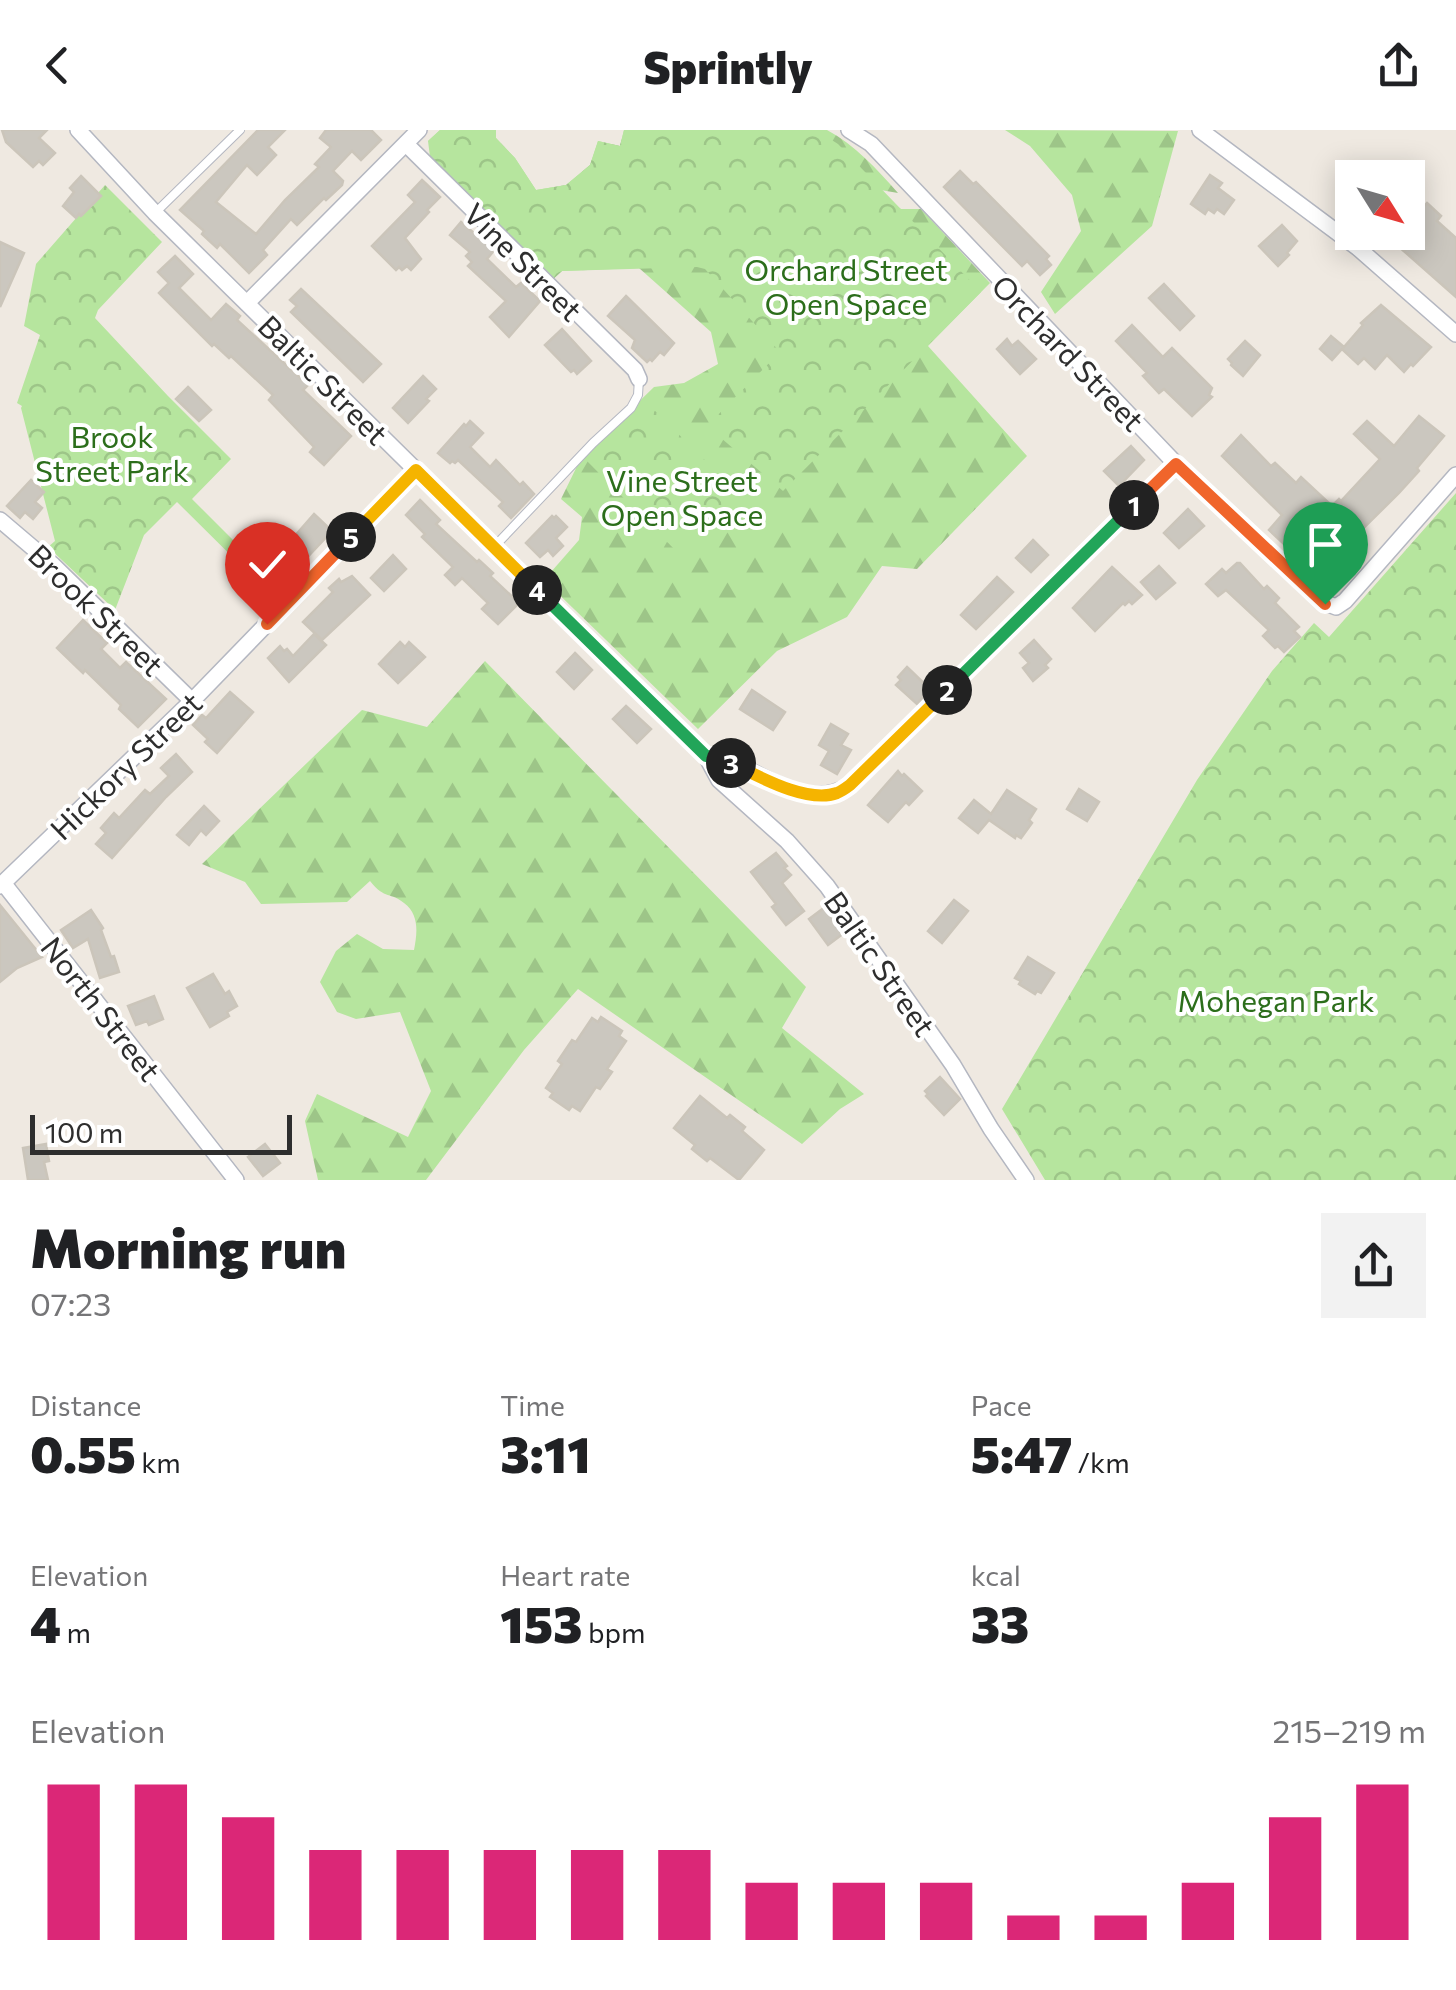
<!DOCTYPE html>
<meta charset="utf-8">
<style>
:root{--surface:#fff;--page:#f2f2f2;--text:#202124;--muted:#757577;--accent:#db2777}
body{margin:0;font-family:Commissioner,sans-serif;background:var(--page);color:var(--text);height:100vh;display:flex;flex-direction:column;font-size:38px;white-space:nowrap}
*{box-sizing:border-box;margin:0}
p{font-size:32px;color:var(--muted)}
.icon{flex:none;width:55px;height:55px;fill:none;stroke:currentColor;stroke-width:2;stroke-linecap:round;stroke-linejoin:round}
.map{position:relative;height:1050px;overflow:hidden}
.sheet{display:flex;flex-direction:column;background:var(--surface);flex:1}
.sheet>*{flex:none}
.needle{width:65px;rotate:127deg}
.fabs{position:absolute;left:1335px;top:30px;display:grid;gap:20px}
.fabs a{display:grid;place-items:center;width:90px;height:90px;border-radius:0px;background:var(--surface);box-shadow:0 5px 25px #0003;font-size:50px}
.scale{position:absolute;left:30px;bottom:25px;width:262px;box-sizing:border-box;padding-left:10px;border:5px solid #2e2e2e;border-top:0;font-size:28px;line-height:35px;white-space:nowrap;color:#2e2e2e;-webkit-text-stroke:8px #fff;paint-order:stroke}
.pin{position:absolute;display:grid;place-items:center;width:85px;height:85px;color:#fff;margin:-102px -42px;border-radius:50% 50% 50% 0;rotate:-45deg;box-shadow:0 0 10px #0007}
.pin .icon{rotate:45deg}
.km{position:absolute;width:50px;height:50px;margin:-25px;border-radius:50%;background:#222;color:#fff;font-size:28px;line-height:50px;text-align:center}
.round{display:grid;place-items:center;flex:none;width:105px;height:105px;border-radius:0px;background:var(--page)}
.summary{display:flex;align-items:center;justify-content:space-between;height:170px;padding:0 30px}
h1{font-size:55px;font-weight:800;line-height:75px}
.figures{display:grid;grid-template-columns:repeat(3,1fr);gap:15px;height:170px;padding:10px 30px}
.figures div{display:grid;align-content:center}
.figures b{font-size:50px;font-weight:800}
.figures small{font-size:28px;font-weight:400}
.figures p{font-size:28px}
.chart{height:280px;padding:20px 30px}
.chart p{display:flex;justify-content:space-between}
.chart svg{width:100%;height:180px;margin-top:10px;stroke:var(--accent);stroke-width:6}
header{display:flex;justify-content:space-between;align-items:center;height:130px;padding:0 30px;background:var(--surface);font-size:45px;font-weight:800}
.map>svg:first-child{display:block}
.forest{fill:url(#forest-firs)}
.park{fill:url(#park-crowns)}
.building{fill:#cbc7bf;stroke:#cbc5ba;stroke-width:2.5}
.lines{fill:none;stroke-linecap:round;stroke-linejoin:round}
.service-casing{stroke:#b4b7c1;stroke-width:10}
.minor-casing{stroke:#b4b7c1;stroke-width:18}
.service{stroke:#fff;stroke-width:8}
.minor{stroke:#fff;stroke-width:15}
.split-1-casing{stroke:#fff;stroke-width:20}
.split-2-casing{stroke:#fff;stroke-width:20}
.split-3-casing{stroke:#fff;stroke-width:20}
.split-4-casing{stroke:#fff;stroke-width:20}
.split-5-casing{stroke:#fff;stroke-width:20}
.split-6-casing{stroke:#fff;stroke-width:20}
.split-1{stroke:#f0652b;stroke-width:12}
.split-2{stroke:#22a559;stroke-width:12}
.split-3{stroke:#f5b400;stroke-width:12}
.split-4{stroke:#22a559;stroke-width:12}
.split-5{stroke:#f5b400;stroke-width:12}
.split-6{stroke:#f0652b;stroke-width:12}
.labels{text-anchor:middle;dominant-baseline:central;stroke-width:8;stroke-linejoin:round;paint-order:stroke}
.street-label{font-size:30px;fill:#2e2e2e;stroke:#fff}
.park-label{font-size:30px;fill:#2c6e1b;stroke:#fff}
</style>
<header><svg class="icon" aria-label="back" viewBox="0 0 24 24"><path d="M15 5l-7 7 7 7"/></svg>Sprintly<svg class="icon" aria-label="share" viewBox="0 0 24 24"><path d="M12 15V3M7 8l5-5 5 5M5 13v7h14v-7"/></svg></header>
<div class="map">
<svg width="1456" height="1050" viewBox="0 0 1456 1050">
<defs>
<pattern id="forest-firs" width="22" height="20" patternUnits="userSpaceOnUse" patternTransform="scale(2.5)"><rect width="22" height="20" fill="#b6e59e"/><path d="M5 1l3.5 6h-7zM16 11l3.5 6h-7z" fill="#9dc588"/></pattern>
<pattern id="park-crowns" width="20" height="18" patternUnits="userSpaceOnUse" patternTransform="scale(2.5)"><rect width="20" height="18" fill="#b6e59e"/><path d="M2 6a3 3 0 1 1 6 0M12 15a3 3 0 1 1 6 0" fill="none" stroke="#9dc588"/></pattern>
</defs>
<rect width="100%" height="100%" fill="#efe9e1"/>
<g class="forest">
<path d="M440,0h56v8l19,20 21,32 30,-5 24,-20 8,-24 22,5 4,-16h203c28,15 50,39 71,63l-29,-5 32,21h20l69,74 -62,63 99,110 -110,113 -35,-3 -35,51 -70,34 -79,78 -154,-149 35,-40 3,-23 -21,-18 20,-41 73,-71 30,-4 34,-19 -7,-32 -72,-64 -77,3 -11,10 -123,-140z"/>
<polygon points="1005,0 1178,1 1152,96 1055,184 1041,162 1081,101 1072,65 1030,16"/>
<path d="M485,531l321,326 -24,41 82,66 -24,15 -38,35 -224,-155 -54,61 -98,130h-108l-13,-59 12,-27 91,43 23,-46 -31,-79 -44,7 -19,-7 -17,-30 16,-31 21,-17 26,15 31,1c3,-16 6,-35 -10,-47 -13,-11 -19,-3 -34,-22l-23,21 -86,2 -16,-22 -43,-18 160,-154 65,17z"/>
</g>
<g class="park">
<polygon points="440,0 496,0 496,8 515,28 536,60 566,55 590,35 598,11 620,16 624,0 816,0 838,14 981,162 783,361 707,296 780,222 705,139 697,137 562,141 551,151 430,27 428,11"/>
<polygon points="105,55 162,112 98,180 95,188 168,266 231,329 192,369 277,454 268,462 177,372 144,405 115,480 48,417 55,411 21,278 22,276 17,273 40,205 24,196 36,134"/>
<polygon points="643,269 743,368 682,427 584,328"/>
<polygon points="1456,363 1456,1050 1045,1050 1002,979 1197,650 1272,541 1314,493 1329,507"/>
</g>
<g class="building">
<polygon points="2,0 47,0 39,8 55,23 43,35 39,31 33,37 6,12"/>
<polygon points="258,0 285,0 268,17 276,25 257,45 247,35 216,72 256,104 285,70 319,37 315,34 331,17 320,8 326,0 371,0 381,10 361,30 352,21 333,41 343,51 342,55 326,70 324,68 297,95 291,89 263,120 267,125 249,143 220,114 217,118 202,104 204,101 180,80"/>
<polygon points="960,41 973,54 976,52 1049,126 1046,129 1051,135 1040,145 1027,131 1022,136 944,57"/>
<polygon points="1210,45 1222,53 1218,58 1234,70 1224,84 1217,79 1214,83 1208,79 1205,84 1191,74"/>
<polygon points="81,46 101,66 81,86 79,84 76,88 63,76 74,62 70,58"/>
<polygon points="422,50 440,67 427,80 429,82 405,108 421,129 411,140 407,136 402,140 399,137 396,140 372,116 415,72 408,65"/>
<polygon points="1427,73 1441,86 1437,91 1456,108 1456,167 1397,115 1408,102 1408,94"/>
<polygon points="461,92 482,110 484,107 496,118 487,129 516,157 521,153 540,171 509,207 490,187 506,171 468,136 472,132 466,126 470,122 450,105"/>
<polygon points="1282,95 1297,111 1287,123 1289,125 1278,136 1259,116"/>
<polygon points="0,112 24,123 0,177"/>
<polygon points="175,126 193,144 179,158 211,190 226,174 240,186 237,190 308,255 303,260 351,306 324,335 310,322 314,317 269,270 273,265 231,226 229,228 214,214 212,216 159,163 169,153 158,142"/>
<polygon points="1164,154 1194,186 1180,200 1149,168"/>
<polygon points="301,159 381,234 363,252 291,182 297,176 290,170"/>
<polygon points="626,166 674,213 664,225 660,222 652,231 650,229 647,232 632,218 635,210 608,186"/>
<polygon points="1381,175 1431,217 1413,236 1411,234 1404,242 1387,225 1375,239 1364,228 1358,234 1342,219 1332,230 1320,219 1331,206 1344,217 1363,195 1361,193"/>
<polygon points="1132,195 1163,227 1172,218 1212,258 1209,265 1212,267 1192,286 1164,259 1159,263 1143,246 1147,243 1116,211"/>
<polygon points="562,199 591,231 577,244 574,240 571,242 545,215"/>
<polygon points="1007,209 1012,216 1018,211 1036,229 1020,244 997,219"/>
<polygon points="1245,211 1260,225 1243,246 1231,235 1232,233 1228,229"/>
<polygon points="423,246 436,259 426,269 429,271 408,293 393,278"/>
<polygon points="188,257 211,280 199,291 176,269"/>
<polygon points="1419,286 1444,306 1417,338 1419,341 1399,363 1326,435 1323,432 1318,436 1288,406 1283,413 1269,400 1282,385 1222,326 1241,305 1271,336 1275,333 1296,353 1301,347 1332,376 1339,369 1341,371 1380,329 1354,304 1367,291 1394,316"/>
<polygon points="470,291 483,303 470,317 490,337 496,330 520,355 523,352 534,364 511,388 499,376 503,372 458,330 455,333 452,331 450,333 438,323 464,294 466,296"/>
<polygon points="1131,316 1144,330 1119,356 1104,341"/>
<polygon points="31,350 44,362 35,372 42,378 33,389 25,382 20,388 7,376"/>
<polygon points="420,370 440,390 436,394 477,432 479,430 493,443 490,446 519,473 498,494 482,479 488,473 462,448 455,455 445,445 453,437 422,407 425,404 406,385"/>
<polygon points="1188,379 1204,396 1179,418 1164,403"/>
<polygon points="314,384 332,401 299,436 286,424 290,421 286,416"/>
<polygon points="552,386 554,388 556,386 567,397 556,408 563,416 553,426 548,420 540,427 526,413"/>
<polygon points="1033,410 1048,425 1031,442 1016,428"/>
<polygon points="393,425 406,439 384,461 371,448"/>
<polygon points="1237,433 1240,433 1264,459 1267,456 1279,468 1275,473 1299,497 1294,501 1300,507 1284,522 1278,516 1275,518 1263,506 1269,500 1226,460 1218,466 1206,454 1222,439 1226,443"/>
<polygon points="1159,436 1175,453 1156,469 1141,452"/>
<polygon points="1112,437 1142,465 1132,474 1129,471 1125,475 1123,473 1095,501 1073,478"/>
<polygon points="352,446 370,465 322,510 303,492 333,462 329,458 339,449 341,452"/>
<polygon points="997,447 1013,462 976,499 961,485"/>
<polygon points="83,490 107,513 101,519 120,538 126,532 166,569 138,597 119,579 121,575 85,540 83,543 57,518"/>
<polygon points="314,504 326,515 289,552 268,528 280,516 284,521 287,519 293,526"/>
<polygon points="1034,510 1051,529 1045,535 1048,538 1033,551 1023,538 1029,533 1020,523"/>
<polygon points="400,512 405,517 409,512 425,527 398,553 379,534"/>
<polygon points="575,523 592,540 574,559 557,542"/>
<polygon points="907,537 930,559 917,574 896,555 901,550 898,547"/>
<polygon points="752,560 785,582 773,600 740,579"/>
<polygon points="230,562 253,582 217,623 205,612 208,609 193,595 202,585 206,588"/>
<polygon points="626,576 651,599 637,613 613,589"/>
<polygon points="831,594 848,604 841,615 851,620 837,644 821,635 829,621 819,615"/>
<polygon points="176,624 192,642 166,667 112,728 96,714 106,703 101,698 114,683 119,688 145,660 150,664 169,646 161,638"/>
<polygon points="898,641 902,646 904,644 922,661 909,675 906,672 888,692 868,675"/>
<polygon points="1079,659 1099,672 1087,691 1067,679"/>
<polygon points="1007,660 1036,679 1029,690 1032,693 1021,708 1016,705 1015,708 989,690 978,703 959,688 974,670 991,684"/>
<polygon points="204,676 219,691 206,705 201,700 189,715 177,705"/>
<polygon points="776,723 787,736 784,738 791,745 782,753 804,781 786,795 772,777 776,774 751,742"/>
<polygon points="954,770 968,781 942,813 928,801"/>
<polygon points="0,775 42,827 17,838 0,852"/>
<polygon points="825,777 844,803 828,815 809,789"/>
<polygon points="91,780 103,798 101,800 111,827 114,826 119,842 100,848 88,809 73,818 61,800"/>
<polygon points="1028,827 1054,843 1041,863 1037,861 1035,864 1019,854 1021,851 1015,848"/>
<polygon points="213,844 225,864 229,861 237,876 227,882 229,886 210,897 187,858"/>
<polygon points="154,866 163,889 149,895 147,891 136,895 128,876"/>
<polygon points="601,887 622,901 619,906 626,911 607,939 612,942 600,959 596,957 580,981 572,976 569,980 550,967 553,963 546,958 562,934 558,931 572,910 576,912 592,888 598,892"/>
<polygon points="940,947 960,969 944,985 926,966 928,964 925,961"/>
<polygon points="700,966 727,988 730,985 745,997 742,1001 764,1020 739,1050 710,1028 707,1031 692,1019 695,1015 674,998"/>
<polygon points="46,1014 49,1031 44,1032 48,1050 28,1050 23,1018"/>
<polygon points="265,1014 280,1033 263,1046 248,1027"/>
</g>
<g class="lines">
<g class="service-casing">
<g id="service">
<polyline points="155,83 240,0"/>
<polyline points="494,417 593,313 631,278 638,265 639,249"/>
</g>
</g>
<g class="minor-casing">
<g id="minor">
<polyline points="78,0 155,83 706,626 719,650 787,711 827,756 953,935 991,999 1026,1050"/>
<polyline points="849,0 871,14 1176,334 1321,471 1336,477 1345,471 1456,345"/>
<polyline points="1200,0 1358,118 1456,204"/>
<polyline points="406,14 635,240 639,249"/>
<polyline points="247,173 419,0"/>
<polyline points="0,390 53,435 192,571"/>
<path d="M706,626c50,4 90,61 145,29l325,-321"/>
<polyline points="4,754 236,1050"/>
<polyline points="0,756 192,571 416,340"/>
</g>
</g>
<use href="#service" class="service"/>
<use href="#minor" class="minor"/>
</g>
<g class="lines">
<g class="split-1-casing">
<polyline id="split-1" points="1134,375 1176,334 1325,474"/>
</g>
<g class="split-2-casing">
<polyline id="split-2" points="947,560 1134,375"/>
</g>
<g class="split-3-casing">
<path id="split-3" d="M731,633c27,13 76,41 106,30 5,-2 9,-5 13,-8l97,-95"/>
</g>
<g class="split-4-casing">
<polyline id="split-4" points="537,460 706,626 720,627 731,633"/>
</g>
<g class="split-5-casing">
<polyline id="split-5" points="351,407 416,340 537,460"/>
</g>
<g class="split-6-casing">
<polyline id="split-6" points="267,494 351,407"/>
</g>
<use href="#split-1" class="split-1"/>
<use href="#split-2" class="split-2"/>
<use href="#split-3" class="split-3"/>
<use href="#split-4" class="split-4"/>
<use href="#split-5" class="split-5"/>
<use href="#split-6" class="split-6"/>
</g>
<g class="labels">
<g class="street-label">
<text transform="translate(524 131) rotate(45)">Vine Street</text>
<text transform="translate(1069 222) rotate(46)">Orchard Street</text>
<text transform="translate(324 249) rotate(45)">Baltic Street</text>
<text transform="translate(97 479) rotate(44)">Brook Street</text>
<text transform="translate(125 635) rotate(-44)">Hickory Street</text>
<text transform="translate(881 833) rotate(55)">Baltic Street</text>
<text transform="translate(102 878) rotate(52)">North Street</text>
</g>
<g class="park-label">
<text x="846" y="138">Orchard Street<tspan x="846" dy="34">Open Space</tspan></text>
<text x="112" y="305">Brook<tspan x="112" dy="34">Street Park</tspan></text>
<text x="682" y="349">Vine Street<tspan x="682" dy="34">Open Space</tspan></text>
<text x="1276" y="869">Mohegan Park</text>
</g>
</g>
</svg>
<div class="fabs">
<a><svg class="needle" viewBox="-14 -14 28 28"><path d="M0-13l5 13h-10z" fill="#e53935"/><path d="M0 13l5-13h-10z" fill="#757577"/></svg></a>
</div>
<div class="scale">100 m</div>
<div class="pin" style="left:1325px;top:474px;background:#1e9e55"><svg class="icon" aria-label="arrive" viewBox="0 0 24 24"><path d="M6 21V4h12l-3 4 3 4H6"/></svg></div>
<div class="pin" style="left:267px;top:494px;background:#d93025"><svg class="icon" aria-label="check" viewBox="0 0 24 24"><path d="M5 12l5 5 9-10"/></svg></div>
<b class="km" style="left:1134px;top:375px">1</b>
<b class="km" style="left:947px;top:560px">2</b>
<b class="km" style="left:731px;top:633px">3</b>
<b class="km" style="left:537px;top:460px">4</b>
<b class="km" style="left:351px;top:407px">5</b>
</div>
<section class="sheet">
<div class="summary"><div><h1>Morning run</h1><p>07:23</p></div><a class="round"><svg class="icon" aria-label="share" viewBox="0 0 24 24"><path d="M12 15V3M7 8l5-5 5 5M5 13v7h14v-7"/></svg></a></div>
<div class="figures">
<div><p>Distance</p><b>0.55<small> km</small></b></div>
<div><p>Time</p><b>3:11</b></div>
<div><p>Pace</p><b>5:47<small> /km</small></b></div>
</div>
<div class="figures">
<div><p>Elevation</p><b>4<small> m</small></b></div>
<div><p>Heart rate</p><b>153<small> bpm</small></b></div>
<div><p>kcal</p><b>33</b></div>
</div>
<div class="chart"><p><span>Elevation</span>215–219 m</p>
<svg viewBox="0 0 160 44" preserveAspectRatio="none"><path d="M5 44V6M15 44V6M25 44V14M35 44V22M45 44V22M55 44V22M65 44V22M75 44V22M85 44V30M95 44V30M105 44V30M115 44V38M125 44V38M135 44V30M145 44V14M155 44V6"/></svg>
</div>
</section>
